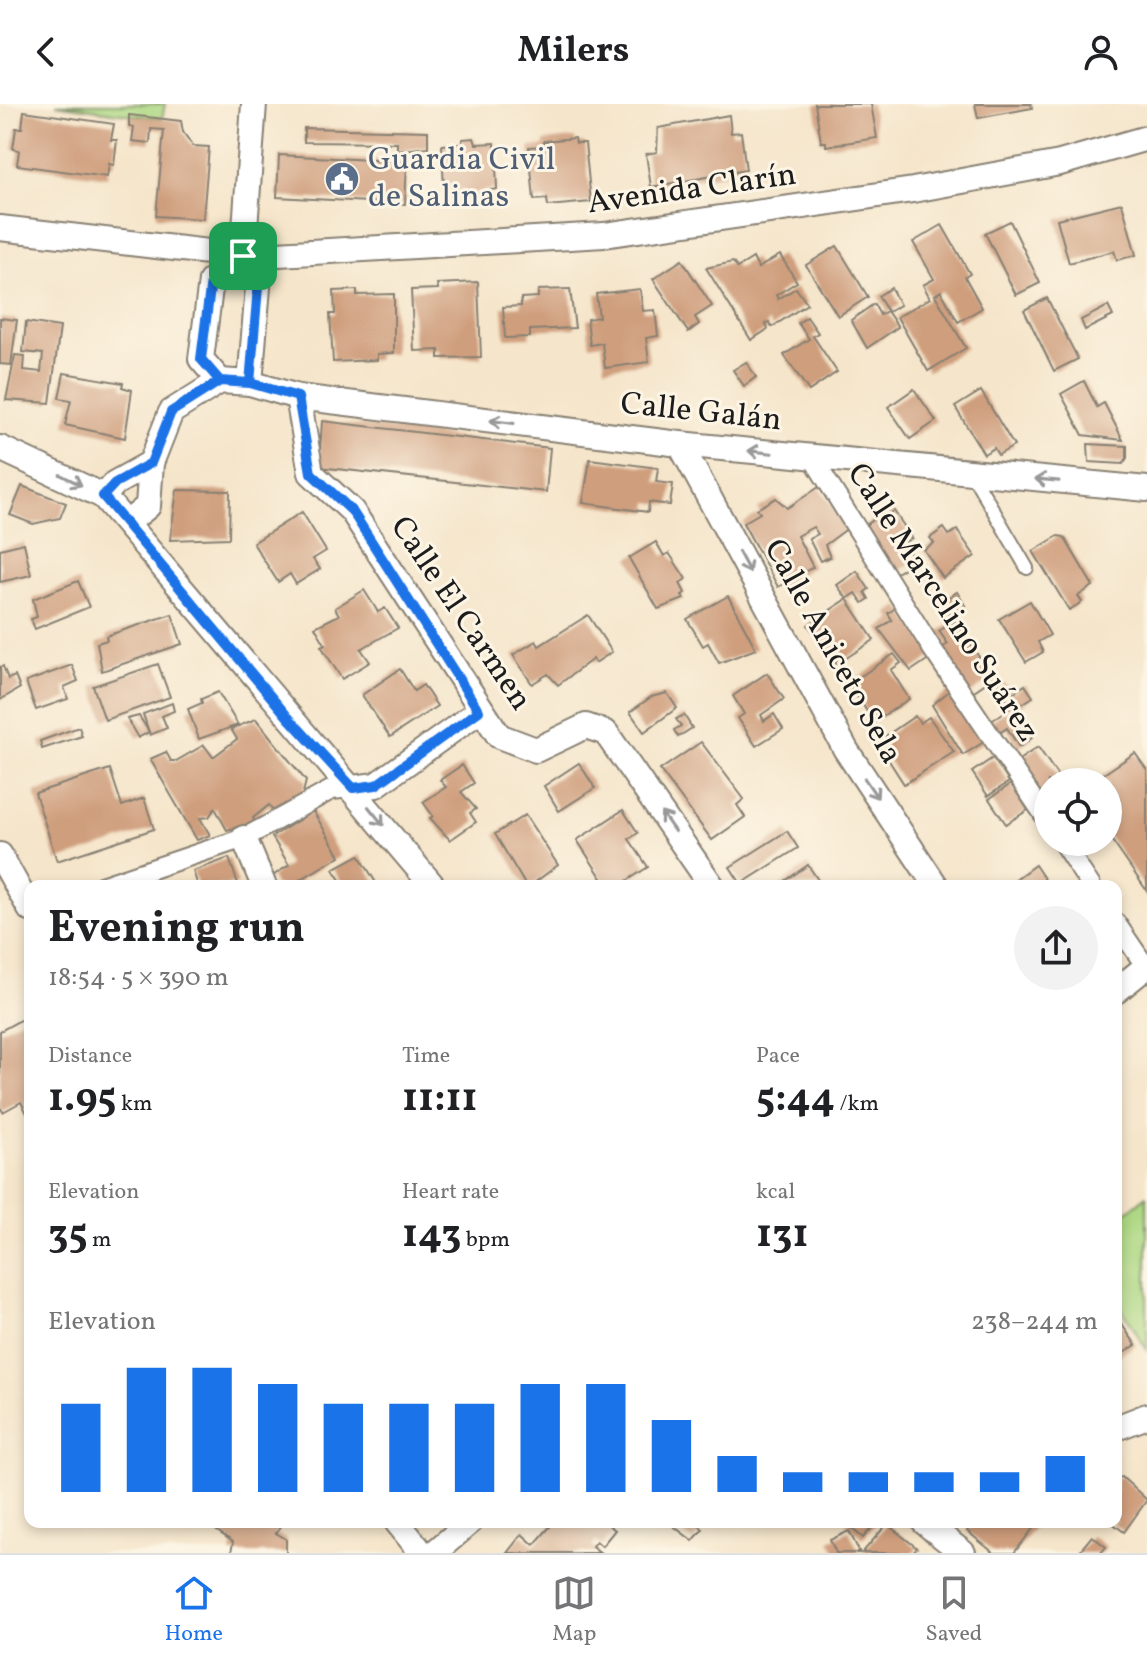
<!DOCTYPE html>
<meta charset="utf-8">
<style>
:root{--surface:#fff;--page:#f2f2f2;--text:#202124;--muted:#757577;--line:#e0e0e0;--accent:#1a73e8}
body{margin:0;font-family:Vollkorn,serif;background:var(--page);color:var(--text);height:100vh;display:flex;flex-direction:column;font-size:30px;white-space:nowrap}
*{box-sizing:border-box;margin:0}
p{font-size:26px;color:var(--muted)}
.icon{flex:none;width:44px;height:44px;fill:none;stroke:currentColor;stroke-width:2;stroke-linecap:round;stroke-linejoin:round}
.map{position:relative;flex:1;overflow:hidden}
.panel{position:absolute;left:24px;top:776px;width:1098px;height:648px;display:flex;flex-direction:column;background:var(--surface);border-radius:16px;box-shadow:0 4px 12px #0003}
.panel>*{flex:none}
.controls{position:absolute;left:1034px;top:664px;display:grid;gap:16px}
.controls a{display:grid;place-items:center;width:88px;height:88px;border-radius:50%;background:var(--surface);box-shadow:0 4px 12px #0003;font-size:40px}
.pin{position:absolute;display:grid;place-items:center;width:68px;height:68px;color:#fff;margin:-34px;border-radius:16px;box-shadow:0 4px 12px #0006}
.round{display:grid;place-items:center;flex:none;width:84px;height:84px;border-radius:42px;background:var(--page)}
.head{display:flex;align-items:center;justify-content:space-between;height:136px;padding:0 24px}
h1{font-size:44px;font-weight:700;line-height:60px}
.figures{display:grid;grid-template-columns:repeat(3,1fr);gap:12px;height:136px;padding:8px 24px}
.figures div{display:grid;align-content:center}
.figures b{font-size:40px;font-weight:700}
.figures small{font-size:22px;font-weight:400}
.figures p{font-size:22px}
.chart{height:224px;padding:16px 24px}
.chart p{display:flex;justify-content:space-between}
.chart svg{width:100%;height:144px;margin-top:8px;stroke:var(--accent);stroke-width:6}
header{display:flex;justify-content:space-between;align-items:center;height:104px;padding:0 24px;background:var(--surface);font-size:36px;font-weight:700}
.menu{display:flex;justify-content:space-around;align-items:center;height:112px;border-top:2px solid var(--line);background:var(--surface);font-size:22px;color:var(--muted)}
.menu a{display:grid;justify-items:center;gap:4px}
.menu .on{color:var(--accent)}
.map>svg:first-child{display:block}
.green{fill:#aed884;stroke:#657a50;stroke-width:2}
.building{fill:#cf9e7d}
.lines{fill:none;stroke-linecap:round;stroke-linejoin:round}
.service-casing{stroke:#888073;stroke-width:16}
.pedestrian-casing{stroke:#888073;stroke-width:22}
.minor-casing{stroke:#888073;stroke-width:28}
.service{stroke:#fff;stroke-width:12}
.pedestrian{stroke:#fff;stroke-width:18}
.minor{stroke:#fff;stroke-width:24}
.oneway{stroke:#999}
.route-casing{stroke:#fff;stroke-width:16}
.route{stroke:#1a73e8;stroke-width:10}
.labels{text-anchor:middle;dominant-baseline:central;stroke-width:6;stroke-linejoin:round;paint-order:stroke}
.service-label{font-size:32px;fill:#4e5e75;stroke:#fcf5e5;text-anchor:start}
.street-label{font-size:32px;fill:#1c1c1c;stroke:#fcf5e5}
</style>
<header><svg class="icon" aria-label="back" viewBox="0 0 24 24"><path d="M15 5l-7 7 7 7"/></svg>Milers<svg class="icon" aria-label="person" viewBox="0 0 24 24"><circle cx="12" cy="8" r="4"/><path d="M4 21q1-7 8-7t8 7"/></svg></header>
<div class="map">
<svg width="1147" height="1449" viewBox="0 0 1147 1449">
<rect width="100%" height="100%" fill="#fcf5e5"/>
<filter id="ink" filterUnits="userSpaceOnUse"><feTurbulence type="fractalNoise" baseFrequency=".0125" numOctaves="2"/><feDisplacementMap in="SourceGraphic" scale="16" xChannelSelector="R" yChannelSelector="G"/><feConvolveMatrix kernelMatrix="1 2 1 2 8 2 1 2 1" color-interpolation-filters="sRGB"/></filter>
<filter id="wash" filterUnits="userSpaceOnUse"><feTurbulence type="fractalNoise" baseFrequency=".006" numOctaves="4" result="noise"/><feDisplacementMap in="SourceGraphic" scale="32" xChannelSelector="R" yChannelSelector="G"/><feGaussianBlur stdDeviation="1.8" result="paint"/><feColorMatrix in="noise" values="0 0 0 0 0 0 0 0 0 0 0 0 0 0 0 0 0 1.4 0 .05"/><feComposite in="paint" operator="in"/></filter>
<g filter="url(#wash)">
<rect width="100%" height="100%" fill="#f5e5ca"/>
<g class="green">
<polygon points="56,0 165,0 162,15"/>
<polygon points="1147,1092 1147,1246 1116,1195 1116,1116"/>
</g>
<g id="blocks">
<g class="building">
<polygon points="815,0 871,0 877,34 826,42 826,38 821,38"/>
<polygon points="975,0 1031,0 1032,4 978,14"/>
<polygon points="24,7 114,20 111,36 117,36 114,61 109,60 107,73 17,61 19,46 13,45 16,24 22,24"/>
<polygon points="129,11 181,17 183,28 193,42 209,43 203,115 156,112 164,26 151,25 150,39 132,37 134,23 129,22"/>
<polygon points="729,11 731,29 741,28 746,66 651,83 646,50 657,48 658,24"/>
<polygon points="304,24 428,27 428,43 397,47 397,39 304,38"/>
<polygon points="474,34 476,40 495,39 497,85 464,91 463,86 444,87 442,41 461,40 463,35"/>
<polygon points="575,34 576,39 585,39 591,98 548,102 547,95 534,96 529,43 544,42 544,37"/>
<polygon points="279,51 407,58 405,100 277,93"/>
<polygon points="1122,99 1136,151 1117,156 1114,147 1069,159 1057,115"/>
<polygon points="1010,117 1040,179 1016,191 985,129"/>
<polygon points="942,121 970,170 965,173 982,204 958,218 941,187 935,191 966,244 928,267 897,213 930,194 923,181 934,175 913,138"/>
<polygon points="837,142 868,193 838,212 806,161"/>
<polygon points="780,151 797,178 776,191 778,195 796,184 807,200 772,223 769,218 766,220 768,225 751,236 706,164 733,158 737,164 753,154 758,164"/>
<polygon points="682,156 712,202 695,213 699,220 688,228 653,175"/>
<polygon points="478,178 481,253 439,254 439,246 414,247 411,186 438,185 437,180"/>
<polygon points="891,184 900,201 888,208 878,192"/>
<polygon points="570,185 575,224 530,226 530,233 505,234 503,203 521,202 521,194 538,193 538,186"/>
<polygon points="640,185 643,207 655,206 658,232 646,234 649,258 605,264 602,239 590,241 587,215 599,213 596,190"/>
<polygon points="357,186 357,191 394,190 394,249 377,250 377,256 333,258 330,210 335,210 334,187"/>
<polygon points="1047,194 1078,255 1054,267 1024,206"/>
<polygon points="874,200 880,211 887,207 898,223 867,244 851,216"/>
<polygon points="1108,202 1113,212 1085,226 1081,216"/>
<polygon points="807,213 818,229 813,232 837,268 809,287 784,251 809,235 798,219"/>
<polygon points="0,214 17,216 11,261 0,260"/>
<polygon points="26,218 60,223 50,299 6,296 15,251 25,252 24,266 41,268 43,250 23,248"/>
<polygon points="746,258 756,273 744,282 733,266"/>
<polygon points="64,269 123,279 122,283 132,286 125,334 65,321 71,296 59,294"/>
<polygon points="1084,277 1097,303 1104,299 1123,336 1083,331 1061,290"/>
<polygon points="914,285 936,317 910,335 888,303"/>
<polygon points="981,287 1014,342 998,351 994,344 984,350 955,303"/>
<polygon points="322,317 550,344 546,388 319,363"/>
<polygon points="1088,340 1127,342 1127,354 1123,360 1089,358"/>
<polygon points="590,355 658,364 656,378 673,380 670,401 649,398 648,408 583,399"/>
<polygon points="22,382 66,399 60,414 33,420 10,411"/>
<polygon points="819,383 848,424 825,441 830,453 820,457 809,435 818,430 813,423 797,432 813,463 778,483 743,419 760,409 757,405 776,394 787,404"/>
<polygon points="177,386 230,387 229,434 170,436"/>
<polygon points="894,407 912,434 904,439 915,457 890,473 859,426 883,409 885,412"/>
<polygon points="302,408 326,447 313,455 320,465 296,480 290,470 278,478 253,439"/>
<polygon points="944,424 949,431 957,426 975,452 943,474 924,446 934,439 930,434"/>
<polygon points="1058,432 1064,433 1093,482 1078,492 1082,498 1069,506 1033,447"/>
<polygon points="656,438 664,452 669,449 686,475 680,479 685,489 682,491 684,495 658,505 629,454"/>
<polygon points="24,439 31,471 0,478 0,445"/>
<polygon points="857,467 869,485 865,488 869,495 863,499 856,489 847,495 837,481"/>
<polygon points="78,477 89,503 35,525 31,515 37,513 33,495"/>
<polygon points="364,486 378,508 385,504 398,524 361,545 370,558 342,575 321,542 325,540 315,523 339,511 335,504"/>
<polygon points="957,488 967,505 952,514 942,497"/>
<polygon points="728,492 756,545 719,559 708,539 703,542 687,515"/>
<polygon points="847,495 874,536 837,560 808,521"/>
<polygon points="1030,497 1050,531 1038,538 1043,548 1026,558 999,515"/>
<polygon points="899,502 933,552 911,567 879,525 892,516 888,509"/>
<polygon points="172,510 182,540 102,567 97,539 107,536 106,532"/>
<polygon points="588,511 612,548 595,559 593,555 558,581 548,570 532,580 513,551 536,537 539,542"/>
<polygon points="955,517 993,574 968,591 938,546 948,540 939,527"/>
<polygon points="894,550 901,559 891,566 909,595 874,618 849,580"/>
<polygon points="158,560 170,593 105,616 93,582"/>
<polygon points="72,561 78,577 64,583 68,595 36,606 26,578"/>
<polygon points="3,562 8,575 15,572 20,584 0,596 0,563"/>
<polygon points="400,565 414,587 423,581 437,602 390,633 362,591"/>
<polygon points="767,569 784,595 761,611 764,617 774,610 783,625 756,642 738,614 744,610 733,592"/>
<polygon points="1002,577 1013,589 1025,581 1033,593 1014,605 1032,634 1019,643 1007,624 995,632 987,620 1012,603 997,580"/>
<polygon points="953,584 987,636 963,651 932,601"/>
<polygon points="218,588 238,621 199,635 188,605 202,599 201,595"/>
<polygon points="667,589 677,604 644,628 630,608 651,593"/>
<polygon points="172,599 174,607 162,612 167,624 150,631 143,610"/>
<polygon points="684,611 692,624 678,633 674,626 681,622 676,615"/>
<polygon points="139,612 149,628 138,634 127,615"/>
<polygon points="915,612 920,619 929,613 954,648 904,680 877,638"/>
<polygon points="256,615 306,677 302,693 276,710 269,701 253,714 255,718 227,726 215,704 209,713 200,714 210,731 197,736 150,655 166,648 171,657 176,657 204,641 213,653 237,635 231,625"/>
<polygon points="79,623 82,632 42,645 40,637"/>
<polygon points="701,638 744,695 737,701 745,713 712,736 660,666"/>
<polygon points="1038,643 1062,678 1048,678 1048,693 1042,697 1016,658"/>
<polygon points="1135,649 1147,666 1147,787 1108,731 1108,678 1092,678"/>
<polygon points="993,654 1009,678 988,692 972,668"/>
<polygon points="579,659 595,684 559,707 544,682"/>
<polygon points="462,661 474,679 461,688 476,705 470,709 476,718 450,736 430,714 433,712 423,698 446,683 440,676"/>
<polygon points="110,665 122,702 144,694 154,725 57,757 35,689"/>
<polygon points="1011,680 1028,706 1006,720 989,695"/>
<polygon points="623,706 638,729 629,735 648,763 619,782 607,782 577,736"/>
<polygon points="313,707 340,752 300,776 303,782 276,782 271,773 289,761 272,733"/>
<polygon points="525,711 558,761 530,782 526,782 495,730"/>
<polygon points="787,727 798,744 741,780 730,763"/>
<polygon points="359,751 378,782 344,782 333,765"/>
<polygon points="229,754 238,780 198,782 193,767"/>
<polygon points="808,761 822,782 778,782"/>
<polygon points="1035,761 1049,782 1012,782 1010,779"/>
<polygon points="22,915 30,929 30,1015 21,998 3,1008 0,1003 0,927"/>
<polygon points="1116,1212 1136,1241 1116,1254"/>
<polygon points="1122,1373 1147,1396 1124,1428 1111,1418 1116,1418 1116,1374"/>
<polygon points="204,1418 284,1418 276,1429 286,1435 286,1449 231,1449 233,1438"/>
<polygon points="554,1418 605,1418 615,1426 602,1442 596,1437 592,1442 601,1449 507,1449 522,1430 534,1441"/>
<polygon points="668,1418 695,1418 703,1425 693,1437"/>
<polygon points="844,1418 877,1418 863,1434"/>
<polygon points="974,1418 1038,1418 1014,1449 994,1449 967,1427"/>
<polygon points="887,1420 917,1444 913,1449 862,1449"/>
<polygon points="849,1427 860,1449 836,1449 830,1436"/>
<polygon points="1092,1432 1106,1443 1101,1449 1078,1449"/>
</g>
</g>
</g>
<g filter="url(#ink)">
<use href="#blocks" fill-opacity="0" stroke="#888073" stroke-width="2"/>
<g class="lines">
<g class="service-casing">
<polyline id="service" points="972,370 1027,464"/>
</g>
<g class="pedestrian-casing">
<g id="pedestrian">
<polyline points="812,353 931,543 1048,717"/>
<polyline points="1062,738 1091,782"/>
<polyline points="101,782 244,734 331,686 353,684"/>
<polyline points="1116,819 1146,863"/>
</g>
</g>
<g class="minor-casing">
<g id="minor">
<polyline points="0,124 243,152 604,131 913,86 1060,59 1147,34"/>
<polyline points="220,277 201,255 211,177 243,152"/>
<polyline points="250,279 258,183 243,152 254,0"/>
<polyline points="298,293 311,369 352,407 499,632 536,646 586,622 606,629 712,782"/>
<polyline points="680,340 846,646 936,782"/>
<polyline points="0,344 103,392 433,782"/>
<polyline points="103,392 115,379 151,359"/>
<polyline points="127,419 148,402 151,359 171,308 220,277 250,279 298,293 680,340 1147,385"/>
<polyline points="353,684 376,681 479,607"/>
<polyline points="244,734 264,782"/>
<polyline points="0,751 30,805"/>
<polyline points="1116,887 1147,862"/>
<polyline points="1116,1324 1147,1312"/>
<polyline points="397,1418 422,1449"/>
<polyline points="924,1418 963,1449"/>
<polyline points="434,1449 470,1418"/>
</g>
</g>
<use href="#service" class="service"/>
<use href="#pedestrian" class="pedestrian"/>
<use href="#minor" class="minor"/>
</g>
<defs><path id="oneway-shaft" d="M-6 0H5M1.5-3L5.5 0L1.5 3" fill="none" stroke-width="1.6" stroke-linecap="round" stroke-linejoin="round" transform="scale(2)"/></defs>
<g class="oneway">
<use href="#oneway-shaft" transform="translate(502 318) rotate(-173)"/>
<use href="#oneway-shaft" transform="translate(760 348) rotate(-174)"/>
<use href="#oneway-shaft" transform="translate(71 376) rotate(27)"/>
<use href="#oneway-shaft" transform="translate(1047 376) rotate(-175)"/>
<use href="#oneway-shaft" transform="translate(744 458) rotate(62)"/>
<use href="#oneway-shaft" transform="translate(871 684) rotate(56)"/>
<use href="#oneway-shaft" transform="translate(376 712) rotate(51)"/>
<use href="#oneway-shaft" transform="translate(668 718) rotate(-125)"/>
</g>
</g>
<g class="lines" filter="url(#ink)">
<g class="route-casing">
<polyline id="route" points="243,152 258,183 250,279 220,277 171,308 151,359 115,379 103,392 287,612 353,684 376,681 479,607 352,407 311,369 298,293 250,279 220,277 201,255 211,177 243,152"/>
</g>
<use href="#route" class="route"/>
</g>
<defs>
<g id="civic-disc" transform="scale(1.8)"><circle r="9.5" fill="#5c6f8a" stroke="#fcf5e5"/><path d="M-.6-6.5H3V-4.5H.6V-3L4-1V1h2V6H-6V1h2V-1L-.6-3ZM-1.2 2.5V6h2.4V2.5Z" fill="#fff"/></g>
</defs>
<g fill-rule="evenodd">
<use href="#civic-disc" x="342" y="75"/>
</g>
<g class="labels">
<g class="service-label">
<text x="368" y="57">Guardia Civil<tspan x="368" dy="37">de Salinas</tspan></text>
</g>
<g class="street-label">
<text transform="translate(692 86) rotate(-8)">Avenida Clarín</text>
<text transform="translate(701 309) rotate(6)">Calle Galán</text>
<text transform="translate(942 499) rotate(57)">Calle Marcelino Suárez</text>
<text transform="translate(460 510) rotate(56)">Calle El Carmen</text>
<text transform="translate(832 548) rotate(61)">Calle Aniceto Sela</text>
</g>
</g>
</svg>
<div class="controls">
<a><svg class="icon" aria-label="locate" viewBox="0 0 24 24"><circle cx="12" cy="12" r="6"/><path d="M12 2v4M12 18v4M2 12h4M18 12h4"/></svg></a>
</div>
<div class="pin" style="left:243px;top:152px;background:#1e9e55"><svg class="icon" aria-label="arrive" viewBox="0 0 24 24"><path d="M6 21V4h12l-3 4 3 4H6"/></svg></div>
<section class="panel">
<div class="head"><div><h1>Evening run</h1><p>18:54 · 5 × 390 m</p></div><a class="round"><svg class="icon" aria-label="share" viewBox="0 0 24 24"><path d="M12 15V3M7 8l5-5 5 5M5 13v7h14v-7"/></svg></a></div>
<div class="figures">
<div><p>Distance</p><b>1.95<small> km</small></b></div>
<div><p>Time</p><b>11:11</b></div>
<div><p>Pace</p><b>5:44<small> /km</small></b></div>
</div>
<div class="figures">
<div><p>Elevation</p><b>35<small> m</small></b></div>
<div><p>Heart rate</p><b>143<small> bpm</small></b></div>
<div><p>kcal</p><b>131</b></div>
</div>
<div class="chart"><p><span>Elevation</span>238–244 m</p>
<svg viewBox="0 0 160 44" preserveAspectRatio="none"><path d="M5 44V17M15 44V6M25 44V6M35 44V11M45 44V17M55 44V17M65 44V17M75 44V11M85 44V11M95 44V22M105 44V33M115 44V38M125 44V38M135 44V38M145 44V38M155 44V33"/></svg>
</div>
</section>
</div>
<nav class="menu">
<a class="on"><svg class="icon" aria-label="home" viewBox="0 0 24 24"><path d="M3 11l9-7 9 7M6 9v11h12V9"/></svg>Home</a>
<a><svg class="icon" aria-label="map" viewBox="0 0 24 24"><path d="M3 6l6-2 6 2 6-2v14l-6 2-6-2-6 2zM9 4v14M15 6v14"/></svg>Map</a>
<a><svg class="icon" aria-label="saved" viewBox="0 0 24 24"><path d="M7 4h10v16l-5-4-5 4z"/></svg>Saved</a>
</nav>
